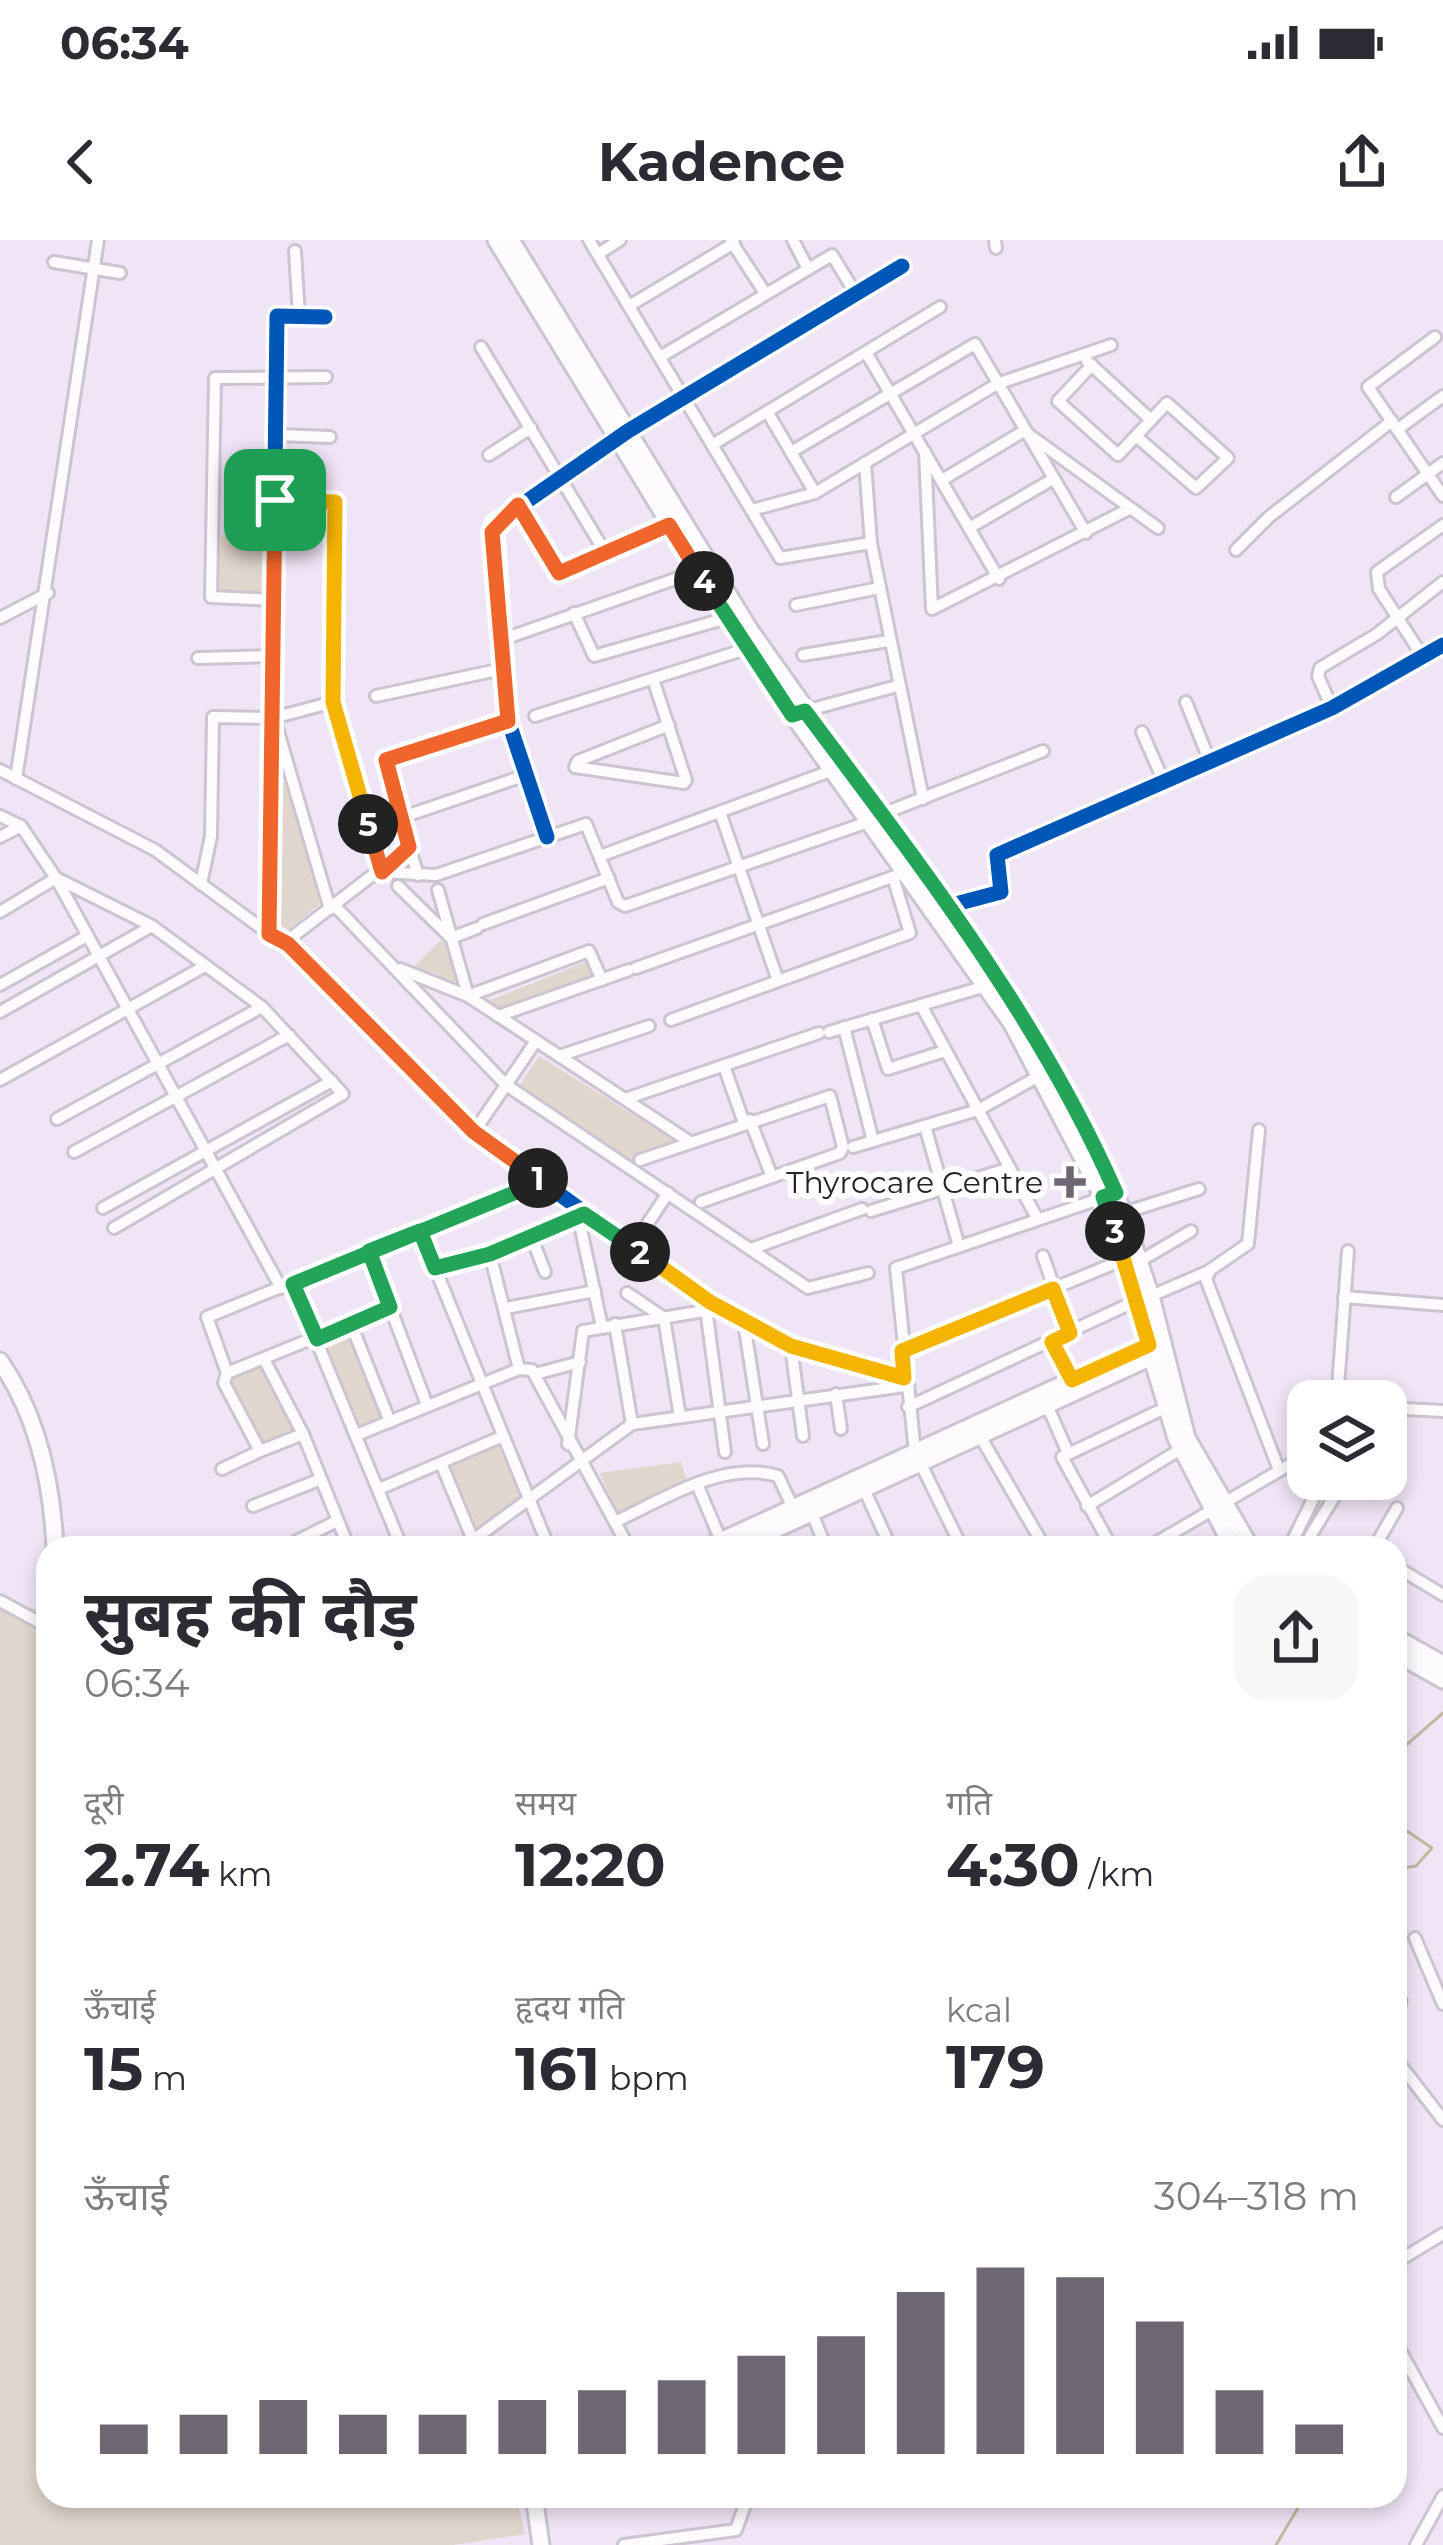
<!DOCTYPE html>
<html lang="hi">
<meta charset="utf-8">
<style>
:root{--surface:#fff;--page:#f7f7f7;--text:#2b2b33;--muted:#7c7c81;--accent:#6e6673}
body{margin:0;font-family:Montserrat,"Noto Sans Devanagari",sans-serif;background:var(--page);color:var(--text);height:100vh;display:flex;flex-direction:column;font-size:45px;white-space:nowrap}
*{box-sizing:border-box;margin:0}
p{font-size:39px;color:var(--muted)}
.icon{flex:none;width:66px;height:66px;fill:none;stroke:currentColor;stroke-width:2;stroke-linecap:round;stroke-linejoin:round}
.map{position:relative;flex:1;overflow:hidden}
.side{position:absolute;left:36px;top:1296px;width:1371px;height:972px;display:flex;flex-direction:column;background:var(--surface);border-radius:36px;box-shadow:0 6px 18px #0003}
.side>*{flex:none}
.tools{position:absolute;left:1287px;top:1140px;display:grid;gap:24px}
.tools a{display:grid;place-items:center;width:120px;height:120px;border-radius:24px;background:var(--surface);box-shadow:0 6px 18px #0003;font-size:60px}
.pin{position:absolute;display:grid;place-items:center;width:102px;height:102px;color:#fff;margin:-51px;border-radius:24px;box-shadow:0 6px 18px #0006}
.km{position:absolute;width:60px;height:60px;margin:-30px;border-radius:50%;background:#222;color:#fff;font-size:33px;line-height:60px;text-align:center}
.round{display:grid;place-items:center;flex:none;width:126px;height:126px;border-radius:36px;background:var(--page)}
.summary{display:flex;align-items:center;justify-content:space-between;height:204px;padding:0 48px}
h1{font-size:66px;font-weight:700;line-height:90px}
.stats{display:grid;grid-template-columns:repeat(3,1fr);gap:18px;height:204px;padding:12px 48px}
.stats div{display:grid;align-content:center}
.stats b{font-size:60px;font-weight:700}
.stats small{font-size:33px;font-weight:400}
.stats p{font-size:33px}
.chart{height:336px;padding:24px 48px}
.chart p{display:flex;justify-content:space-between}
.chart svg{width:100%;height:216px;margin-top:12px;stroke:var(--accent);stroke-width:6}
.status{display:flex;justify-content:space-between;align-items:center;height:84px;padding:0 60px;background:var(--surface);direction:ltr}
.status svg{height:33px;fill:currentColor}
header{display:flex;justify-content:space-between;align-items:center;height:156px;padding:0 48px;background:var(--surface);font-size:54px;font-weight:700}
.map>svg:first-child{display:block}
.green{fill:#e1d6cd}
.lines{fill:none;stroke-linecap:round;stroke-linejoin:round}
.stream{stroke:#c4b8a1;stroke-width:3}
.street-casing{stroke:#ccc4d1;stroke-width:16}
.secondary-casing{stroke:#ccc4d1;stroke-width:21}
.street{stroke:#fdfbfe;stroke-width:10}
.secondary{stroke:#fdfbfe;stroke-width:15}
.cycleway-casing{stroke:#fff;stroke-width:22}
.cycleway{stroke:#0057b8;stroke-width:15}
.split-1-casing{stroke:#fff;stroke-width:24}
.split-2-casing{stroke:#fff;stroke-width:24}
.split-3-casing{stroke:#fff;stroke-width:24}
.split-4-casing{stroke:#fff;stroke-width:24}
.split-5-casing{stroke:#fff;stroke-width:24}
.split-6-casing{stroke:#fff;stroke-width:24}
.split-1{stroke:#f0652b;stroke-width:15}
.split-2{stroke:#22a559;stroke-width:15}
.split-3{stroke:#f5b400;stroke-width:15}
.split-4{stroke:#22a559;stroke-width:15}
.split-5{stroke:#f0652b;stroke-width:15}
.split-6{stroke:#f5b400;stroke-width:15}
.poi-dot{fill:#6e6673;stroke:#fff;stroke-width:4.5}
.labels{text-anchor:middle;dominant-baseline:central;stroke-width:12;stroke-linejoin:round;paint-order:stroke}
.poi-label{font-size:30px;fill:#28212c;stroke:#fff;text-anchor:end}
</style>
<div class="status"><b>06:34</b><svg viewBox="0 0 49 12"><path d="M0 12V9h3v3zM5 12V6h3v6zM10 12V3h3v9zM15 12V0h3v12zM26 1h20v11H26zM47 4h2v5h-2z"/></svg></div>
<header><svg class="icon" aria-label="back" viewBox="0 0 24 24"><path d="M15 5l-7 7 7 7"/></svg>Kadence<svg class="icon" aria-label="share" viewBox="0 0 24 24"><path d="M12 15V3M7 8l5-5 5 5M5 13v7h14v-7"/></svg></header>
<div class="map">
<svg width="1443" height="2305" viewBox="0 0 1443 2305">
<rect width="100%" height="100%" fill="#f0e5f7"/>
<g class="green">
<polygon points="218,295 267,298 266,353 217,351"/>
<polygon points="288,542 327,658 288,690 277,682 278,544"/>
<polygon points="441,700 453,711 462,751 435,733 410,731"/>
<polygon points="591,720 598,743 505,778 483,763"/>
<polygon points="539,816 675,901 674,904 630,919 520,845"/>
<polygon points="346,1093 383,1177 360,1186 324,1102"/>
<polygon points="262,1124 296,1190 260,1205 229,1139"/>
<polygon points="498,1205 523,1262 476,1293 449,1226"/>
<polygon points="681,1222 687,1241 618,1276 600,1233"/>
<polygon points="0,1361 35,1369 48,1390 48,2256 516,2256 525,2294 453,2305 0,2305"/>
</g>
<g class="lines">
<g class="stream">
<polyline points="1395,1515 1443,1473"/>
<polyline points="1395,1583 1432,1608 1416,1626 1395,1629"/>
<polyline points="1395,1675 1405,1693 1395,1709"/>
<polyline points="1395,1735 1407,1760 1401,1794 1395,1796"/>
<polyline points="1276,2305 1305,2256"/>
</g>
<g class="street-casing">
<g id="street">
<polyline points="589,0 780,318 871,303"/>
<polyline points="793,0 808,29"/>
<polyline points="995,0 996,8"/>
<polyline points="731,1 765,53"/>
<polyline points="295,11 299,76"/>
<polyline points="598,14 620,0"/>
<polyline points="54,22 120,33"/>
<polyline points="629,66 734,3"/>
<polyline points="1435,97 1368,147 1443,256"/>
<polyline points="481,107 605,312"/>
<polyline points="867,114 999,339"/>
<polyline points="660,117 832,15 856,54"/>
<polyline points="1087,121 1151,180"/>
<polyline points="1092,125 1058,161 1118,215 1167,163 1228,218 1196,248 1137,197"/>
<polyline points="768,173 815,253"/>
<polyline points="1398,189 1443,156"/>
<polyline points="278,195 330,197"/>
<polyline points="712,205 940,67"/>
<polyline points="791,212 975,104 1086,293"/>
<polyline points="925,212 932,369 1129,269"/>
<polyline points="489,215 531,188"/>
<polyline points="865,223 871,303 923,559"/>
<polyline points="942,240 1024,191 1158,288"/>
<polyline points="1396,257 1443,223"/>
<polyline points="275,259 335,261 333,462 382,632"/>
<polyline points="518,265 559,333 669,285"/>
<polyline points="752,270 815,253 997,144 1111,105"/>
<polyline points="969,288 1053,239"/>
<polyline points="1236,310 1269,277 1392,181"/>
<polyline points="276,360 211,357 215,138 326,137"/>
<polyline points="796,365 879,348"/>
<polyline points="574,373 594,416 727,378"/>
<polyline points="0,378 48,353"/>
<polyline points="501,400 698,331"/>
<polyline points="803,415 888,401"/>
<polyline points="1423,417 1379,349 1377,332 1443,285"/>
<polyline points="198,418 275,416"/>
<polyline points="653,439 686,540 684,543 575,527 578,521 669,485"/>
<polyline points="376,456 502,429"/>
<polyline points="1186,462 1210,522"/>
<polyline points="1332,468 1318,436 1320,428 1377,394 1443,342"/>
<polyline points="801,472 897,446"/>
<polyline points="535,476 746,409"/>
<polyline points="277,488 330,669"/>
<polyline points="1142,492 1164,542"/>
<polyline points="0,530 155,610 283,704 409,607 418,635"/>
<polyline points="16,539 98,0"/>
<polyline points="720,572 778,741"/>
<polyline points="882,574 1043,511"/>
<polyline points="0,576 21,586 56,638 152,686 262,767 343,854 114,988"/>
<polyline points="400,578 526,535"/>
<polyline points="0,597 21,586"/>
<polyline points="547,597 508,480 494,284 628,191 902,26"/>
<polyline points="409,607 387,519 508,480"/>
<polyline points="600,616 833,530"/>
<polyline points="382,632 436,635 586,584 618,662 625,666 871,581"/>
<polyline points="201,644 211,596 213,477 273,478 333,462"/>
<polyline points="398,646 451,698 477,688"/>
<polyline points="438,650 468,756 589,711 602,740"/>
<polyline points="334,665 506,845 808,1048 868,1033"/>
<polyline points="948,666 1001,652 997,615 1332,468 1443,405"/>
<polyline points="0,672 56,638 281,1048"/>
<polyline points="483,684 609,638"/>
<polyline points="269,694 277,76 325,77"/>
<polyline points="288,704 474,892 632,1007 710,1062 791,1106 904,1138"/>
<polyline points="636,728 898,635"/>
<polyline points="400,729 468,756 690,902"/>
<polyline points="0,745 87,696"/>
<polyline points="921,765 1037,978"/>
<polyline points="0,772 152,686"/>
<polyline points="498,776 629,730"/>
<polyline points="872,779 888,829 945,811"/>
<polyline points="671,780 910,693 893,637"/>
<polyline points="844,787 873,901"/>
<polyline points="829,792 986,746"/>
<polyline points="559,816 649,786"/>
<polyline points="724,826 744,883"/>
<polyline points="0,840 205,726"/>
<polyline points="625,859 819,793"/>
<polyline points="57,879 262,767"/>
<polyline points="750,880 772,937"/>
<polyline points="925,886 958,1003"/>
<polyline points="1259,890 1248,1004 1210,1030 1206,1039 1279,1230"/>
<polyline points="474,892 536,801"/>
<polyline points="853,907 978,870 1041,835"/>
<polyline points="74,912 289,795"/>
<polyline points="640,920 830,856 843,907 840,913 701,962"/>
<polyline points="103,968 332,841"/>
<polyline points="871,971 1010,928"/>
<polyline points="1123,973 1199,949"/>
<polyline points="584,974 579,980 602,1087"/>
<polyline points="420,991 549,1308"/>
<polyline points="532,998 545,1032"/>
<polyline points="632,1007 668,953"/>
<polyline points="751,1009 862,969"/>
<polyline points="369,1011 427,1165"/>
<polyline points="1043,1016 1070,1093"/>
<polyline points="1140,1021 1191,991"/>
<polyline points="435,1028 490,1014"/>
<polyline points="293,1044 402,1308"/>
<polyline points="627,1053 664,1078 680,1177"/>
<polyline points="1151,1056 1209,1031"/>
<polyline points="1344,1057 1443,1065"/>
<polyline points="506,1068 595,1051"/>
<polyline points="706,1068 725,1212"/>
<polyline points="744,1083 763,1204"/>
<polyline points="351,1084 390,1182"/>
<polyline points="615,1084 632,1184"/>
<polyline points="1052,1102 1072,1140"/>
<polyline points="791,1106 803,1196"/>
<polyline points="902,1111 1125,1019"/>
<polyline points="264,1119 303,1194 349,1308"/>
<polyline points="519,1129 490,1014 579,980"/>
<polyline points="227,1133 390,1067"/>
<polyline points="535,1134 580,1122"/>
<polyline points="836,1154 841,1189"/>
<polyline points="1337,1161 1348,1011"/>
<polyline points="1047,1165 1068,1213"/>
<polyline points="908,1167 1138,1060"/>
<polyline points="1386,1168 1443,1171"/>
<polyline points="303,1194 260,1211 224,1143 227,1133 207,1077 543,941"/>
<polyline points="359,1194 519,1129 532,1130 629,1308"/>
<polyline points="980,1196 1045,1308"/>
<polyline points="568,1204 583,1091 704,1071"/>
<polyline points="441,1223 475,1305"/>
<polyline points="222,1229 260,1211"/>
<polyline points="697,1244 721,1301"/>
<polyline points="379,1249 501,1197"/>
<polyline points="864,1249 891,1308"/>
<polyline points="253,1266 321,1239"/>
<polyline points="1087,1266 1181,1209"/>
<polyline points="812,1273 826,1308"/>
<path d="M615,1282c49,-23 108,-62 163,-46l15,32"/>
<polyline points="283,1308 337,1281"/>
<polyline points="462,1308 632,1184 905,1146"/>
<polyline points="962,1308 915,1212 896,1028 1108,956"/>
<polyline points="1112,1308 1062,1217 1165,1168"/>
<polyline points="1147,1308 1308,1214"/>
<polyline points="1289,1308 1323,1239"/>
<polyline points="1303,1308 1345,1239"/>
<polyline points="1374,1308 1397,1268"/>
<polyline points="1395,1326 1443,1355"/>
<polyline points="0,1361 48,1387"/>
<polyline points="1415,1698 1443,1764"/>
<polyline points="1402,1827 1443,1880"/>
<polyline points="1395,2023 1443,1994"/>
<polyline points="1395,2101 1443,2188"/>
<polyline points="624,2305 736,2290 748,2256"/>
<polyline points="1416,2305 1443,2256"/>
</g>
</g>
<g class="secondary-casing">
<g id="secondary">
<polyline points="496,0 746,409 1012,784 1103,957 1176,1198 1233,1308"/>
<polyline points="511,0 750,390 1024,777 1091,897 1116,953 1151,1056 1187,1198 1251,1308"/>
<path d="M0,1121c38,55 52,121 55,187"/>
<polyline points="705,1308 1155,1102"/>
<polyline points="735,1308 1156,1115"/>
<polyline points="1395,1397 1443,1424"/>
<polyline points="1395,1413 1443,1440"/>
<polyline points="534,2256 541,2305"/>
</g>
</g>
<use href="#street" class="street"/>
<use href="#secondary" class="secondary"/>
<g class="cycleway-casing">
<g id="cycleway">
<polyline points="547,597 508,480 494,284 628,191 902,26"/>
<polyline points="948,666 1001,652 997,615 1332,468 1443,405"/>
<polyline points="269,694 277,76 325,77"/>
<polyline points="288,704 474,892 632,1007 710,1062 791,1106 904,1138"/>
</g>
</g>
<use href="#cycleway" class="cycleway"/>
</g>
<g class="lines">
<g class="split-1-casing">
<polyline id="split-1" points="275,260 269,694 288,704 474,892 538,938"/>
</g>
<g class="split-2-casing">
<polyline id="split-2" points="538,938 543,941 293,1044 317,1099 390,1067 369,1011 420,991 435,1028 490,1014 584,974 640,1012"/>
</g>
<g class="split-3-casing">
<polyline id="split-3" points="640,1012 710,1062 791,1106 904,1138 902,1111 1053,1049 1070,1093 1052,1102 1072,1140 1149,1105 1115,991"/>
</g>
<g class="split-4-casing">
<path id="split-4" d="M704,341l88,134 13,-4c114,153 234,306 311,482l-13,4 12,34"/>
</g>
<g class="split-5-casing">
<polyline id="split-5" points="368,584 382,632 409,607 386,520 508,481 492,292 518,265 559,333 669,285 704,341"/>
</g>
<g class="split-6-casing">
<polyline id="split-6" points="275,260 335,262 333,462 368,584"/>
</g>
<use href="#split-1" class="split-1"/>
<use href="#split-2" class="split-2"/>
<use href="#split-3" class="split-3"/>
<use href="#split-4" class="split-4"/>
<use href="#split-5" class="split-5"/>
<use href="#split-6" class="split-6"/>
</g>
<path class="poi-dot" d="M1064 924h12v12h12v12h-12v12h-12v-12h-12v-12h12z"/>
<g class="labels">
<g class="poi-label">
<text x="1043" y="942">Thyrocare Centre</text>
</g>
</g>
</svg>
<div class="tools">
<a><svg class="icon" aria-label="layers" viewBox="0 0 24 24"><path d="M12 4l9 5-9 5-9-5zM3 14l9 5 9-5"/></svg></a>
</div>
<div class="pin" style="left:275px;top:260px;background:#1e9e55"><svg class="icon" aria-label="arrive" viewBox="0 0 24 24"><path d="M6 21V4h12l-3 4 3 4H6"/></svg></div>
<b class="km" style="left:538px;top:938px">1</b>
<b class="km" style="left:640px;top:1012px">2</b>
<b class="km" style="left:1115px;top:991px">3</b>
<b class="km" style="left:704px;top:341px">4</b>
<b class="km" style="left:368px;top:584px">5</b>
<section class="side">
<div class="summary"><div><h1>सुबह की दौड़</h1><p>06:34</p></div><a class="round"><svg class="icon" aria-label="share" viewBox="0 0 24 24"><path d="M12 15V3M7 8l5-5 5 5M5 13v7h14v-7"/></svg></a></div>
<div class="stats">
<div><p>दूरी</p><b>2.74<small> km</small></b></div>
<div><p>समय</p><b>12:20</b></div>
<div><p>गति</p><b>4:30<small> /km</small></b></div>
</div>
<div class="stats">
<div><p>ऊँचाई</p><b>15<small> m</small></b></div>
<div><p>हृदय गति</p><b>161<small> bpm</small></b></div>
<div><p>kcal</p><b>179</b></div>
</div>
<div class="chart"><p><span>ऊँचाई</span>304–318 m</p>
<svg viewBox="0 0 160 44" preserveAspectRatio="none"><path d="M5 44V38M15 44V36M25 44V33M35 44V36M45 44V36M55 44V33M65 44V31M75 44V29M85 44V24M95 44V20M105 44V11M115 44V6M125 44V8M135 44V17M145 44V31M155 44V38"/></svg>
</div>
</section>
</div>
